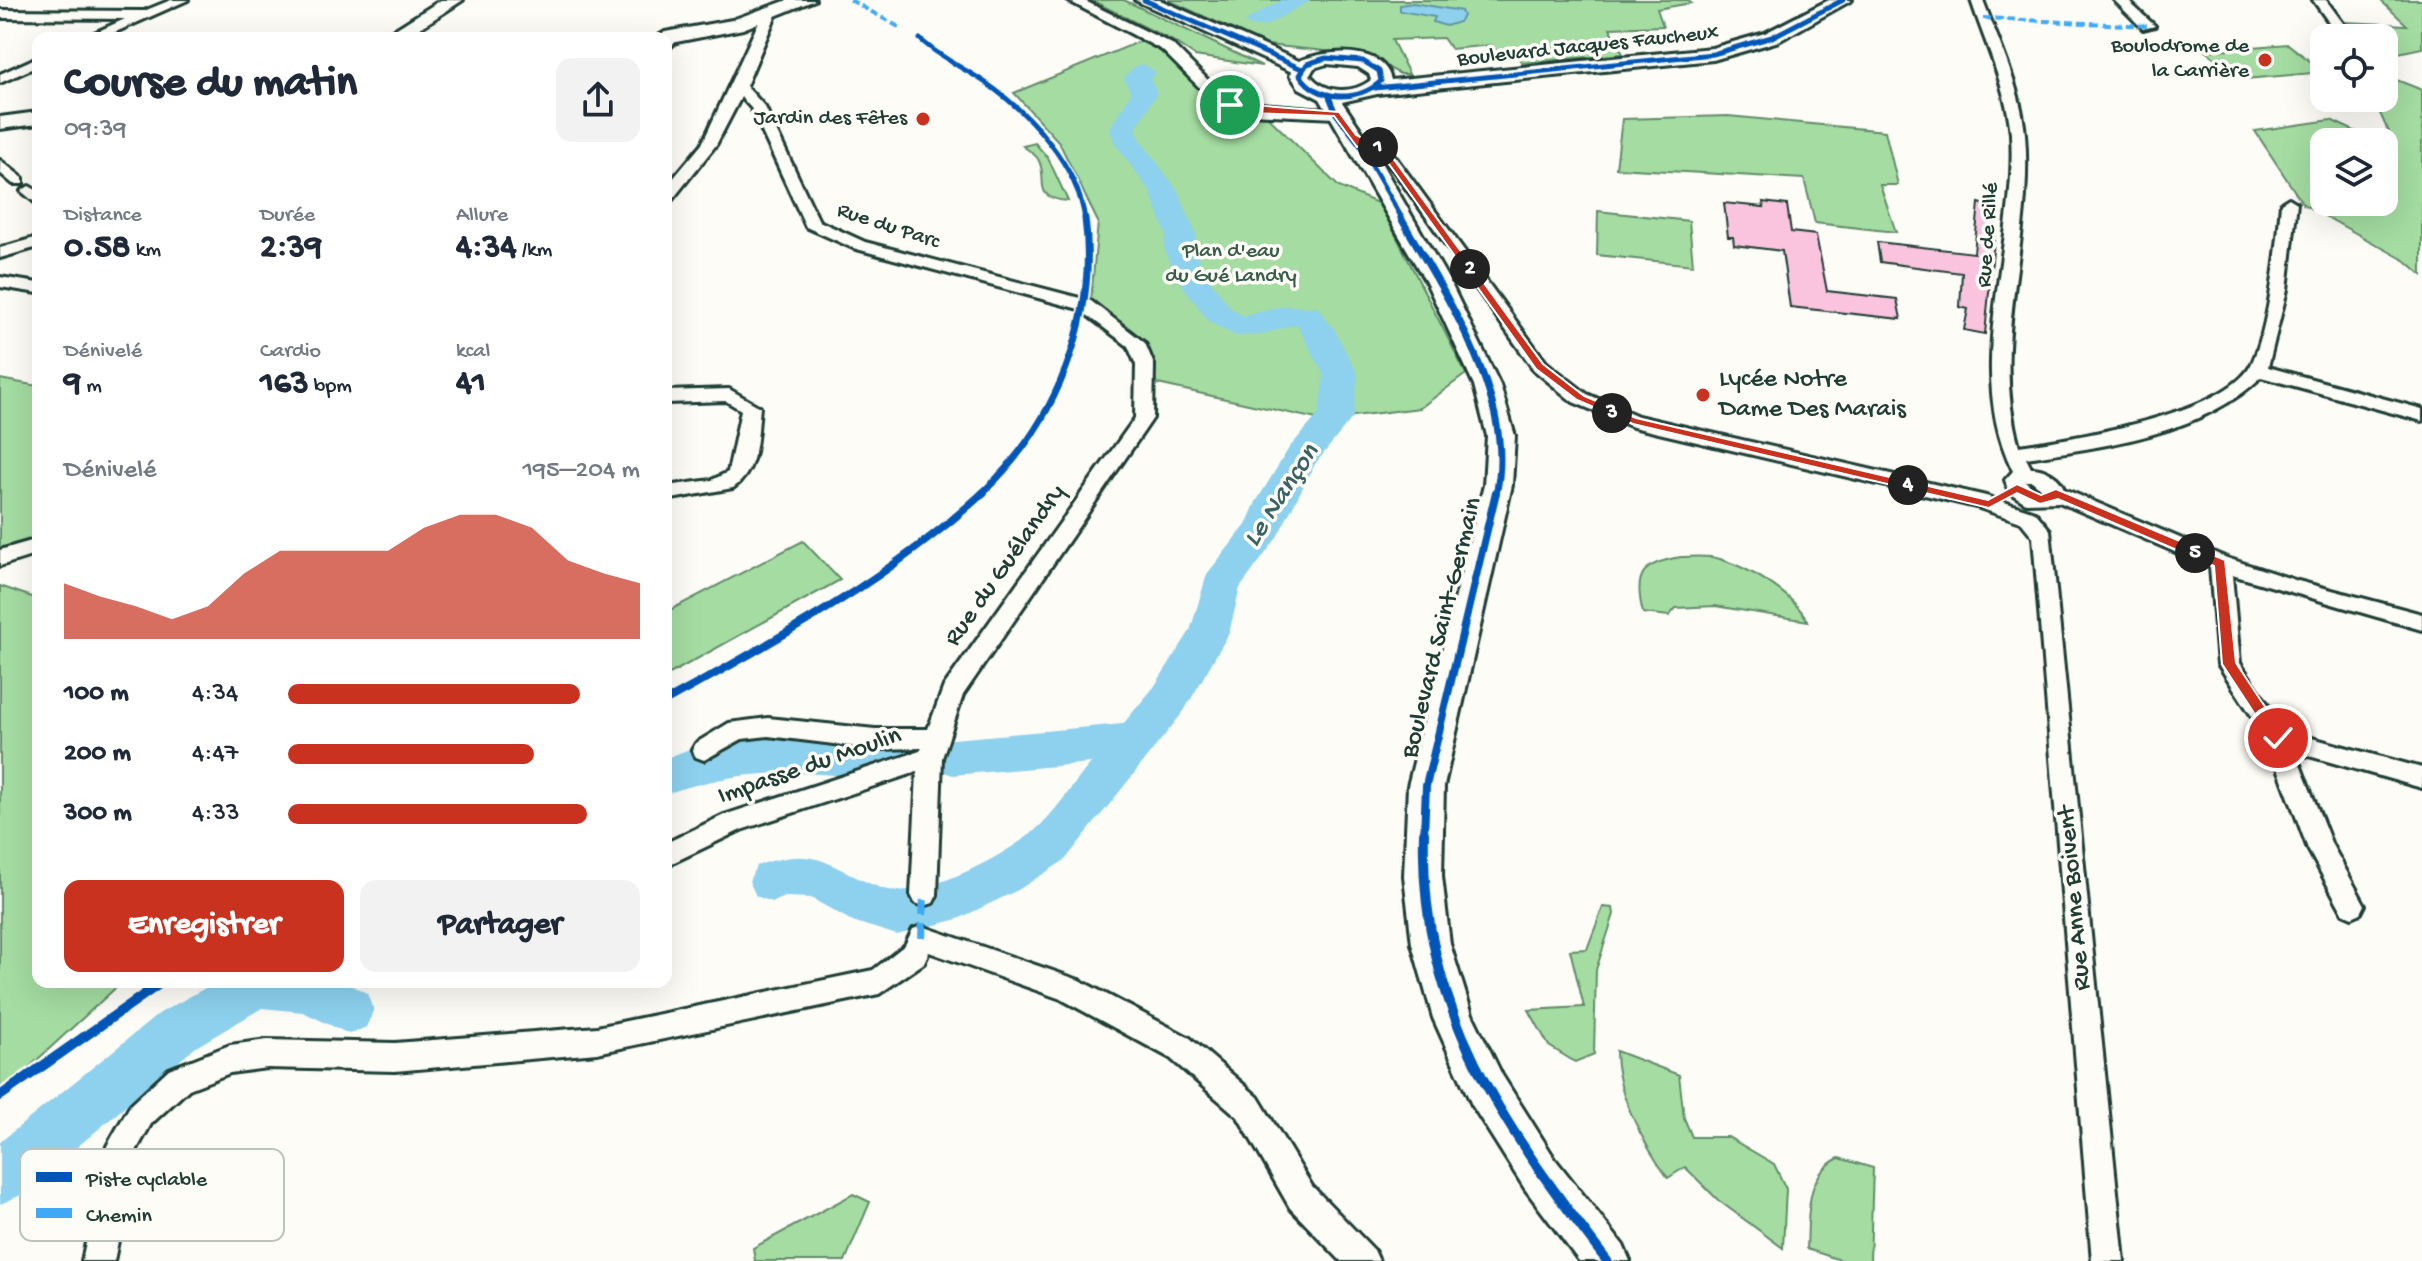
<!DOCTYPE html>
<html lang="fr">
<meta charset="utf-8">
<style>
:root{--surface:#fff;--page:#f2f2f3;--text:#1f2937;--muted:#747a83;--accent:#c8321e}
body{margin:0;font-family:"Gochi Hand",sans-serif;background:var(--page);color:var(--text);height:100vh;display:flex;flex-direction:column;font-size:30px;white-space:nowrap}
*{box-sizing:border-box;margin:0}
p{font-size:26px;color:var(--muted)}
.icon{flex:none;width:44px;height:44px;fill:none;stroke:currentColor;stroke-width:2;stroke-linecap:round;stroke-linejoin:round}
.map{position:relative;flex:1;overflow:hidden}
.panel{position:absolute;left:32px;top:32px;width:640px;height:956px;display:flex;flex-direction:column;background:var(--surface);border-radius:16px;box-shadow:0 8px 32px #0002}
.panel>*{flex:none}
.tools{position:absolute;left:2310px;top:24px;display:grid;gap:16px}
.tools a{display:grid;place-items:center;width:88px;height:88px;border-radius:16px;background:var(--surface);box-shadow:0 8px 32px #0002;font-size:40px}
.pin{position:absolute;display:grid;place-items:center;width:68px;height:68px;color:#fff;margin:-34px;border:4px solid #fff;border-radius:50%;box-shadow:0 2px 8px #0007}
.km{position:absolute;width:40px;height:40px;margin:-20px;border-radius:50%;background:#222;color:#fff;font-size:22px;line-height:40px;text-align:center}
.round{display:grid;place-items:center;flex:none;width:84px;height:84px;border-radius:16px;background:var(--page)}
.overview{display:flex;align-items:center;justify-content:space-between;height:136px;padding:0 32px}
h1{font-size:44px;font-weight:700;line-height:60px}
.stats{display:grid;grid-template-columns:repeat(3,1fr);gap:12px;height:136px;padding:8px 32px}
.stats div{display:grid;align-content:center}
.stats b{font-size:34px;font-weight:700}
.stats small{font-size:22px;font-weight:400}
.stats p{font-size:22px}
.chart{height:224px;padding:16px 32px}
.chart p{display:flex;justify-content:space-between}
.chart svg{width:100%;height:144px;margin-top:8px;fill:var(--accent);opacity:.7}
.action{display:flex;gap:16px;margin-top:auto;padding:16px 32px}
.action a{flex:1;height:92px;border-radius:16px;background:var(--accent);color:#fff;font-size:32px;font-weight:700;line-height:92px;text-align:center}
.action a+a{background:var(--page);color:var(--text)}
ul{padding:0 32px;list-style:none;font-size:26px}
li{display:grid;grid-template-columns:128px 96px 1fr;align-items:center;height:60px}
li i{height:20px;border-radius:10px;background:var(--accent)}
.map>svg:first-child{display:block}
.green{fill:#a4dca1;stroke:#628c6a;stroke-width:2}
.water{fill:#8dd1ee;stroke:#6196a4;stroke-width:2}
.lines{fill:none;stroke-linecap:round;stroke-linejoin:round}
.river{fill:#8dd1ee;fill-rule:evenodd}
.building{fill:#fac4de;stroke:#1f3d34;stroke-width:2}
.street-casing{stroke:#1f3d34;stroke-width:6}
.secondary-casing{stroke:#1f3d34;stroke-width:6}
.street{fill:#fdfcf7;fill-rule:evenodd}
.secondary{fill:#fdfcf7;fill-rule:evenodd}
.quiet-far1{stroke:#3fa9f5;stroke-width:4;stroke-dasharray:8 4;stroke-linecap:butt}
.quiet{stroke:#3fa9f5;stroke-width:8;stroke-dasharray:15 8;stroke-linecap:butt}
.cycleway-far3-casing{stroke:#fdfcf7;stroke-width:8}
.cycleway-far2-casing{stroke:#fdfcf7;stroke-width:11}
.cycleway-far1-casing{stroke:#fdfcf7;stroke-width:13}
.cycleway-casing{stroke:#fdfcf7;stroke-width:15}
.cycleway-far3{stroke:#0057b8;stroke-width:5}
.cycleway-far2{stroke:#0057b8;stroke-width:7}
.cycleway-far1{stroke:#0057b8;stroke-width:8}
.cycleway{stroke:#0057b8;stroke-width:10}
.route{fill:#c8321e;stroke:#fff;stroke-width:2}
.poi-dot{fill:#c8321e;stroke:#fdfcf7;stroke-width:3}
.labels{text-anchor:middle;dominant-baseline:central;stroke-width:7;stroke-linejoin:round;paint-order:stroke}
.far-street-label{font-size:22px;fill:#1f3d34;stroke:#fdfcf7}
.far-poi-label{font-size:22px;fill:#1f3d34;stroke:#fdfcf7;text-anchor:end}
.far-park-label{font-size:22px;fill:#3a5d4a;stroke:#fdfcf7}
.poi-label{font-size:26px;fill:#1f3d34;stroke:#fdfcf7;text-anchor:start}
.street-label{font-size:26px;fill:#1f3d34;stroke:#fdfcf7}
.water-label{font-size:28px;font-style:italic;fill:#3a6262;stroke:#fdfcf7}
.key{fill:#fdfcf7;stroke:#bac3bc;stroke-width:2}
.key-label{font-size:22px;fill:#1f3d34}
</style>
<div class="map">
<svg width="2422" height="1261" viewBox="0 0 2422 1261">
<rect width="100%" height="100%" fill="#fdfcf7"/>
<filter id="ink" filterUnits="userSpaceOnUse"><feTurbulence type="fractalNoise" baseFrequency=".0125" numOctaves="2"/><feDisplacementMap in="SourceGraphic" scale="16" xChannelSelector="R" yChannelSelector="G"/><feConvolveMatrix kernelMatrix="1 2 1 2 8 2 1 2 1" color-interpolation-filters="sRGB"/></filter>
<g filter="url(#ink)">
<g class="green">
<polygon points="1091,0 1124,0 1262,66 1195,56 1173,41"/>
<polygon points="1168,0 1688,0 1691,3 1657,9 1663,26 1610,28 1623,54 1523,63 1511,50 1496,51 1492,45 1451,49 1443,38 1392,40 1409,74 1400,74 1365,55 1267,45"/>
<polygon points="2380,0 2422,0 2422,48 2384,56 2384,38 2358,38 2347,22 2407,25"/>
<path d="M1143,40c9,4 21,8 28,15 40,38 26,60 94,59l74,73 41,17 86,170 -46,34 -99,12 -163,-36 -67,-84 7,-78 -39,-80 -45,-49z"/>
<polygon points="2288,44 2324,72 2245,79 2205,51"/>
<polygon points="2384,75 2422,90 2422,275 2406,261 2303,204 2255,131 2331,120 2378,142 2324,142 2324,202 2384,202 2384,143 2394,144 2373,98 2384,98"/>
<polygon points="1728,116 1885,131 1898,185 1880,185 1896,232 1815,223 1804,179 1616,168 1622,119"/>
<path d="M1035,143l13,15 20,43c-39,-3 -18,-22 -30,-42 -3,-5 -10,-9 -15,-13z"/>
<polygon points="1598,211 1689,221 1693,265 1597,255"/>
<polygon points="0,379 38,386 38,538 0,551"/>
<polygon points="803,541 840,580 666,676 666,612"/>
<path d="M1681,557c12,0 27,-2 39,2 31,10 71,33 88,62l-93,-15 -39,2 -7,8 -26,-3c-10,-39 -1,-50 38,-56z"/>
<polygon points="0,586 38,599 38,982 122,982 0,1094"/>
<polygon points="1603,907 1613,908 1614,914 1596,970 1594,1054 1575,1062 1549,1046 1529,1010 1584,1007 1570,950 1587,949"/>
<path d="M1616,1051l63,24 5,43 8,19h36l46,27 12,25 -3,59 -65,-48 -33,-33 -17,11c-24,-33 -52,-85 -52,-127z"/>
<path d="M1839,1158l34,10 -3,93h-27l-36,-12c2,-34 -3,-74 32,-91z"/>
<polygon points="853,1194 870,1202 845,1261 755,1261 753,1248"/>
</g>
<polygon class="water" points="1413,3 1461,11 1463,16 1459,22 1446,26 1433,22 1435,17 1400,11 1400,5"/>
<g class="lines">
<g class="river">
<polygon points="1281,0 1311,0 1265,26 1249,26 1245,21"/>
<path d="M1143,64l13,8 -6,7 7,14 -21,35 5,13 37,50 18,43 -2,14 10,24 26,35 13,9 41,-10 33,1 17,22 24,46 -5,42 -38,47 -39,75 -36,49 -11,45 -45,78 -119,149 -47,30 -60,29 -61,16 -45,-14 -41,-23 -26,-1 -13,5 -16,-6 -7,-15 7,-15c64,-23 71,2 125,22 38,14 120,-31 151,-55 22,-18 40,-48 59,-70l-138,12 -15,-5 -7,-13 7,-13 15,-5 170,-15 31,-37 36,-56 17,-57 39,-49 10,-23 33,-54 30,-34 5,-39 -27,-51 -37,11 -24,1 -28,-15 -34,-48 -10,-25 2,-14 -16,-42 -36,-50 -4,-14 21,-35 -7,-15 10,-11z"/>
<path d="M752,737l145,6 15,5 7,13 -7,13 -15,5c-89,-5 -144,-15 -231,15v-36l29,-11z"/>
<polygon points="216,982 345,982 367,993 374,1010 367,1027 349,1034 303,1012 262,1008 196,1047 19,1196 0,1204 0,1142 160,1013"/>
</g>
</g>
<g class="building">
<polygon points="1763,202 1787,205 1791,232 1816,235 1827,291 1897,299 1901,319 1790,307 1782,251 1734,245 1733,237 1728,237 1724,203 1764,207"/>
<polygon points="1979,203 1997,208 1985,334 1964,330 1968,309 1960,307 1962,273 1880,262 1877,242 1974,253"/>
</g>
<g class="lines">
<g class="street-casing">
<g id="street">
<polygon points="171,0 188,0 102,38 83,38 125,19 0,18 0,10 144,11"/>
<polygon points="1067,0 1083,0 1172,44 1220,92 1235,102 1336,110 1343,114 1336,118 1250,114 1225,108 1210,98 1162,50"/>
<path d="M1971,0h12c16,43 38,89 42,134 9,104 -36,209 -6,312 53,-7 206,-32 232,-81 18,-36 27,-121 30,-162l8,-5 8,5 -10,87 -19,77 154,42v12l-161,-44c-58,57 -158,70 -235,81l5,10c12,-1 30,9 33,21l163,69 71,23 124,33v16l-190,-55 8,88 46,68 136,37v20l-127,-36 37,93 33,60 -4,8 -9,4 -9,-4 -35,-64 -40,-108 -50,-77 -8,-97 -151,-65 -33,1 -16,-10 -5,-13 8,-9c-52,-104 5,-225 -2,-337 -4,-45 -26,-91 -40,-134zM2025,481h7l12,10h-7z"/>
<polygon points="2114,0 2127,0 2155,26 2143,29"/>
<polygon points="2313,0 2326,0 2354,38 2340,38"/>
<polygon points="769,11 776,15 746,86 765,107 819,221 865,242 1091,301 1145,343 1154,365 1153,418 963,695 942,758 937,895 933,903 924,906 915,903 911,895 917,772 741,830 666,866 666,843 724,815 920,751 922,748 875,749 768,736 742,739 704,760 696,757 692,750 696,743 729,723 768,718 875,729 928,729 944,686 1135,418 1136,365 1128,346 1079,309 853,248 806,227 751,108 741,97 716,145 672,200 666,202 666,187 702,144 762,15"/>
<polygon points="669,34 681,37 666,51"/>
<polygon points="38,57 38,66 0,83 0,74"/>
<polygon points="1353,134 1363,134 1389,148 1546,362 1587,394 1638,416 1986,496 2035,512 2050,530 2124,1261 2092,1261 2033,537 2021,522 1976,507 1633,427 1573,402 1534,370 1393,170 1379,154 1353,140"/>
<polygon points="0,160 23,178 23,184 13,184 0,173"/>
<polygon points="29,186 38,191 38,205 21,191"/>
<polygon points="38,237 38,247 0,258 0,248"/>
<polygon points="0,277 38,283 38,293 0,287"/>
<path d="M729,389l31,18c-3,28 -1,63 -27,81l-67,12v-14l46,-6 16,-8 13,-62 -15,-9 -60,2v-12z"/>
<polygon points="38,539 38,554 0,566 0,550"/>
<polygon points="922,926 1079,980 1190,1038 1258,1097 1312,1186 1374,1250 1379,1261 1341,1261 1290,1208 1238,1117 1170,1058 1061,999 929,952 924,963 879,994 597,1053 395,1071 267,1068 230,1073 189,1089 151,1124 136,1151 114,1261 82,1261 107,1146 131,1104 169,1069 230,1045 267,1040 395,1043 597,1027 873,970 905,945 913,929"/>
</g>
</g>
<g class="secondary-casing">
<g id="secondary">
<polygon points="441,0 463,0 405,38 381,38"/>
<polygon points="788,0 815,0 743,29 666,44 666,38 655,38 665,32 732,20"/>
<path d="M1135,0h25l139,61c26,-11 84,-17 92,19l321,-32 53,-15 64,-33h23l-73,41 -66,19 -336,34 -35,8 29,43 80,139 49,101 15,51 -3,49 -68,301 -2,90 8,68 22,70 30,61 53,84 68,86 7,16h-51l-54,-72 -53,-84 -39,-87 -21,-74 -8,-68 4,-90 76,-301 3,-49 -13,-51 -47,-101 -107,-185 -21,-11 -9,-13 2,-3zM1327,64l31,3 11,7 2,6c-18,14 -46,14 -61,-5l4,-7z"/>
<polygon points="38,112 38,124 0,129 0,117"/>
</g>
</g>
<use href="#street" class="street"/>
<use href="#secondary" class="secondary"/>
<g class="quiet-far1">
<polyline points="850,0 899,27"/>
<polyline points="1983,18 2148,26"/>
</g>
<polyline class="quiet" points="922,938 924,895"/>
<g class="cycleway-far3-casing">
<g id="cycleway-far3">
<polyline points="1144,0 1302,69"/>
<path d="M920,39c20,19 44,29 66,44 44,31 92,82 99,137"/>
<path d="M1326,58l37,3 16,10 2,10c-23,21 -63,21 -81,-6l7,-11z"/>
<polyline points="1375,88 1713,54 1772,37 1843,0"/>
<polyline points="1328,94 1336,114 1360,145 1403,220"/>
</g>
</g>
<g class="cycleway-far2-casing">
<g id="cycleway-far2">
<path d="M1401,218c44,77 117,184 95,276"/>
<path d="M981,494c75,-69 117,-175 104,-276"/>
</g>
</g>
<g class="cycleway-far1-casing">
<g id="cycleway-far1">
<path d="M666,701c112,-62 223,-122 318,-209"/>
<polyline points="1424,835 1426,786 1496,492"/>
</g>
</g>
<g class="cycleway-casing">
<g id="cycleway">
<path d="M1424,833c-5,177 80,294 183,428"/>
<polyline points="0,1096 162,982"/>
</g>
</g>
<use href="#cycleway-far3" class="cycleway-far3"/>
<use href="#cycleway-far2" class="cycleway-far2"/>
<use href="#cycleway-far1" class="cycleway-far1"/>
<use href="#cycleway" class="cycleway"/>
</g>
</g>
<polygon class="route" points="1227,103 1339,112 1356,135 1387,150 1543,364 1584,396 1636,418 1988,500 2017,484 2041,495 2056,489 2225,560 2236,663 2283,734 2283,742 2273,742 2222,664 2214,566 2058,499 2040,504 2017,493 1989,508 1633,424 1577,400 1536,369 1381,153 1364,144 1357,147 1334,116 1250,113 1227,107"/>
<g class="poi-dot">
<circle cx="2265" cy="60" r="8"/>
<circle cx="923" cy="119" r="8"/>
<circle cx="1703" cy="395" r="8"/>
</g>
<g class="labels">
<g class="far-street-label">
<text transform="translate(1588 47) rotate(-6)">Boulevard Jacques Faucheux</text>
<text transform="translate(888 227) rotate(18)">Rue du Parc</text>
<text transform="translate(1989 235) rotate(-86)">Rue de Rillé</text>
</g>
<g class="far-poi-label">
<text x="2249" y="47">Boulodrome de<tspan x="2249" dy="25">la Carrière</tspan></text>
<text x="907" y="119">Jardin des Fêtes</text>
</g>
<g class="far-park-label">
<text x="1231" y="252">Plan d'eau<tspan x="1231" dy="25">du Gué Landry</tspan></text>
</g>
<g class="poi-label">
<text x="1719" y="380">Lycée Notre<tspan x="1719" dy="30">Dame Des Marais</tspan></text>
</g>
<g class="street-label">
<text transform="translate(1006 566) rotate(-55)">Rue du Guélandry</text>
<text transform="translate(1443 628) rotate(-76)">Boulevard Saint-Germain</text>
<text transform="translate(810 767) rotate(-19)">Impasse du Moulin</text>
<text transform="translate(2076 898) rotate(-95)">Rue Anne Boivent</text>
</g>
<g class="water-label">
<text transform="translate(1282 496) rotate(-57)">Le Nançon</text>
</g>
</g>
<rect x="20" y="1149" width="264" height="92" rx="12" class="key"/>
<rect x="36" y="1172" width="36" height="10" fill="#0057b8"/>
<rect x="36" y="1208" width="36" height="10" fill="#3fa9f5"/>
<g class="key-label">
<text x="86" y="1185">Piste cyclable</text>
<text x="86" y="1221">Chemin</text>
</g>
</svg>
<div class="tools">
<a><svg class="icon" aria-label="locate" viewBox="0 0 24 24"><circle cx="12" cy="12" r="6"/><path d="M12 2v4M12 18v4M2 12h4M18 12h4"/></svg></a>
<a><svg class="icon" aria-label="layers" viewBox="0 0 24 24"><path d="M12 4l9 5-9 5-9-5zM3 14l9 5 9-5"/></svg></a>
</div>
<div class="pin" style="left:1230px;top:105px;background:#1e9e55"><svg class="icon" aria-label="arrive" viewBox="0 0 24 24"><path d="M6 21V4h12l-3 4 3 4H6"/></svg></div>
<div class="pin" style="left:2278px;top:738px;background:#d93025"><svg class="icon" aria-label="check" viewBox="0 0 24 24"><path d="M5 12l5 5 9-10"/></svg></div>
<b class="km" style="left:1378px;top:147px">1</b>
<b class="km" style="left:1470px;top:269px">2</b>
<b class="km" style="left:1612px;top:413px">3</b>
<b class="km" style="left:1908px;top:485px">4</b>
<b class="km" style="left:2195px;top:553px">5</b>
<section class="panel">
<div class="overview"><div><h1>Course du matin</h1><p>09:39</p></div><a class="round"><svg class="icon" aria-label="share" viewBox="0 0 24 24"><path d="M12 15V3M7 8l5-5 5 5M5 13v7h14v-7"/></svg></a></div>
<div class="stats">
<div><p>Distance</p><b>0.58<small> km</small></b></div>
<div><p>Durée</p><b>2:39</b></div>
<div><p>Allure</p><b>4:34<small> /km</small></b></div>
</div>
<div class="stats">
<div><p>Dénivelé</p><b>9<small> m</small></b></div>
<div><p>Cardio</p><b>163<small> bpm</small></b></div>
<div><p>kcal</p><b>41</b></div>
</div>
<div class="chart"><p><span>Dénivelé</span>195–204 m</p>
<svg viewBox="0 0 160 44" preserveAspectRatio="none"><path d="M0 44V27L10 31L20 34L30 38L40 34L50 24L60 17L70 17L80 17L90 17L100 10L110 6L120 6L130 10L140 20L150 24L160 27V44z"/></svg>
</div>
<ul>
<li><b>100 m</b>4:34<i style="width:83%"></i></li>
<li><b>200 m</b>4:47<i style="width:70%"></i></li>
<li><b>300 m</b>4:33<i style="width:85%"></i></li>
</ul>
<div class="action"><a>Enregistrer</a><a>Partager</a></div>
</section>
</div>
